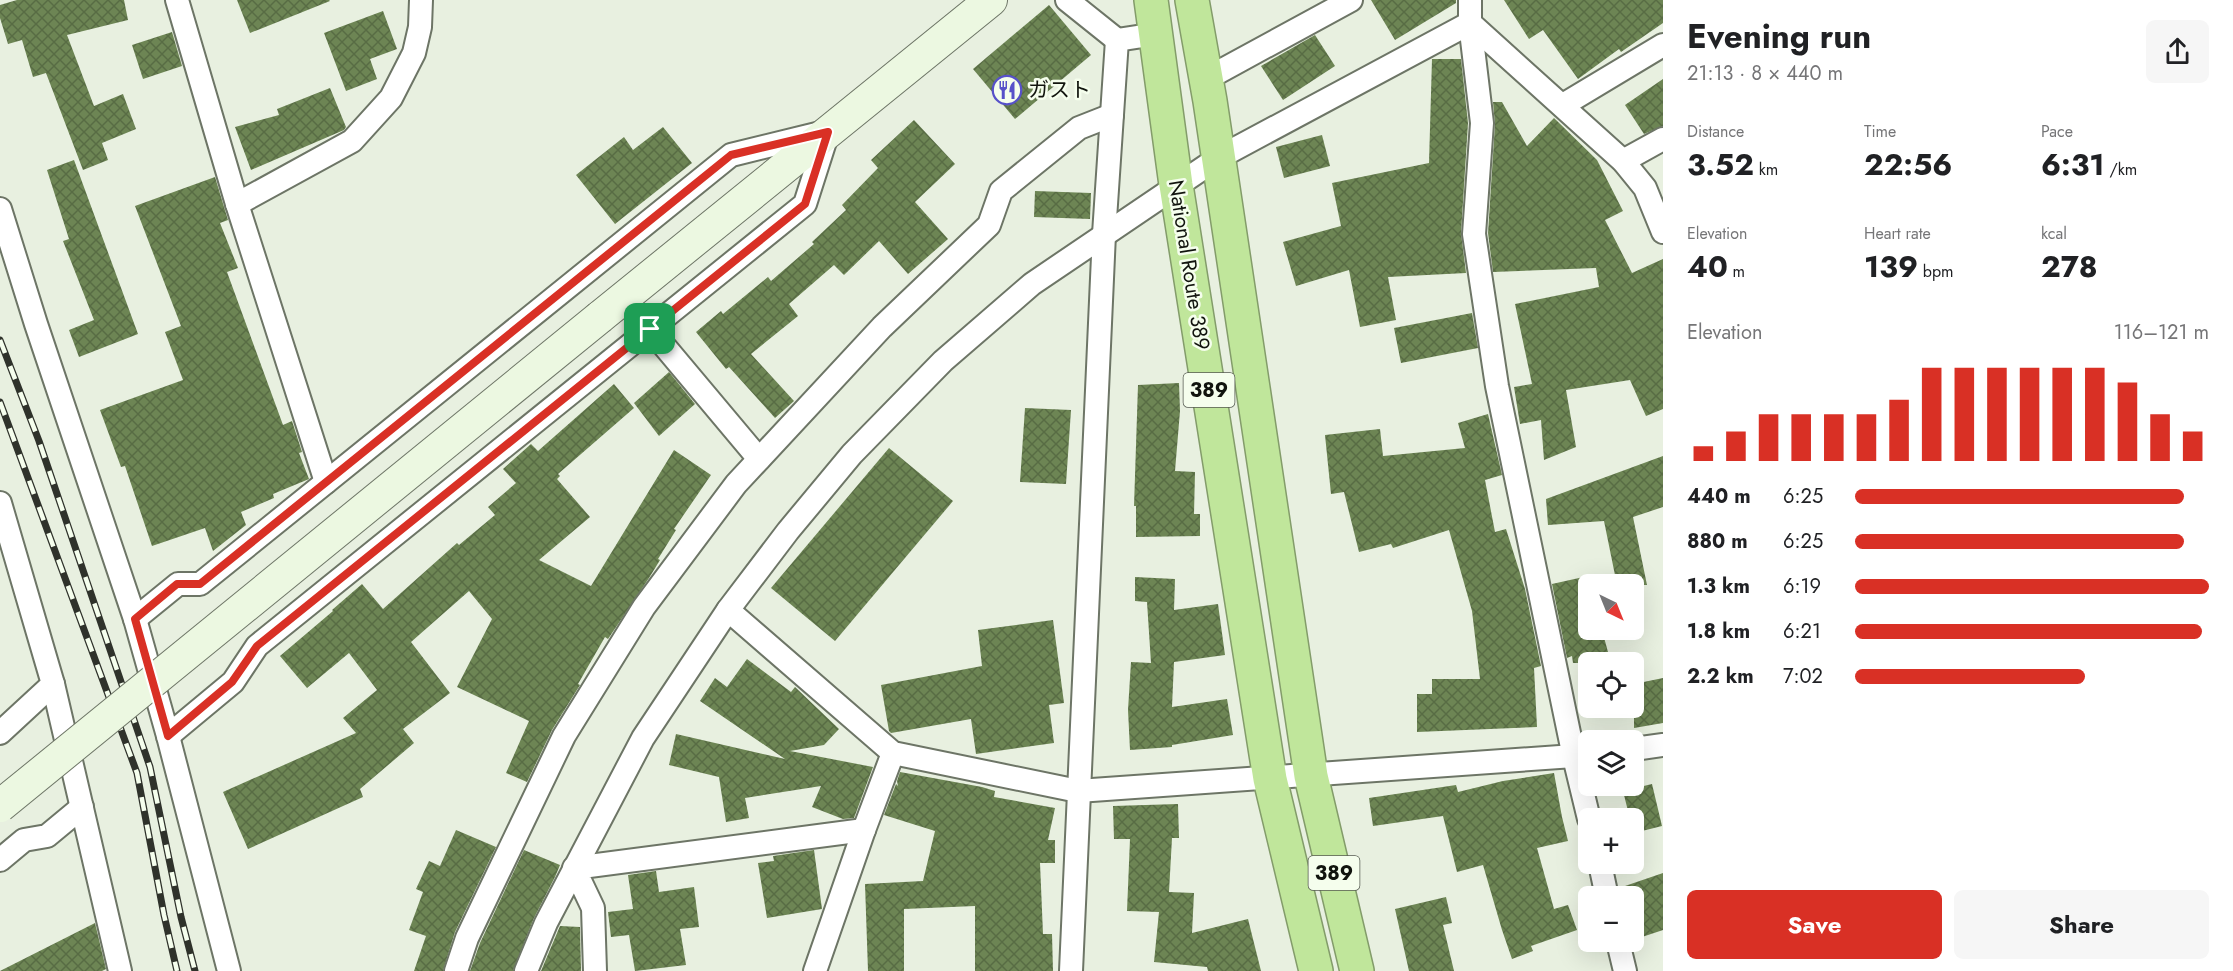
<!DOCTYPE html>
<meta charset="utf-8">
<style>
:root{--surface:#fff;--page:#f6f6f6;--text:#202124;--muted:#757577;--accent:#d93025}
body{margin:0;font-family:Jost,"Noto Sans JP",sans-serif;background:var(--page);color:var(--text);height:100vh;display:flex;flex-direction:column;font-size:22px;white-space:nowrap}
*{box-sizing:border-box;margin:0}
p{font-size:20px;color:var(--muted)}
.icon{flex:none;width:33px;height:33px;fill:none;stroke:currentColor;stroke-width:2;stroke-linecap:round;stroke-linejoin:round}
.map{position:relative;flex:1;overflow:hidden}
.panel{display:flex;flex-direction:column;background:var(--surface);width:570px}
.panel>*{flex:none}
.needle{width:39px;rotate:137deg}
.tools{position:absolute;left:1578px;top:574px;display:grid;gap:12px}
.tools a{display:grid;place-items:center;width:66px;height:66px;border-radius:9px;background:var(--surface);box-shadow:0 6px 24px #0002;font-size:30px}
.pin{position:absolute;display:grid;place-items:center;width:51px;height:51px;color:#fff;margin:-26px;border-radius:12px;box-shadow:0 3px 9px #0006}
.round{display:grid;place-items:center;flex:none;width:63px;height:63px;border-radius:9px;background:var(--page)}
.summary{display:flex;align-items:center;justify-content:space-between;height:102px;padding:0 24px}
h1{font-size:33px;font-weight:700;line-height:45px}
.stats{display:grid;grid-template-columns:repeat(3,1fr);gap:9px;height:102px;padding:6px 24px}
.stats div{display:grid;align-content:center}
.stats b{font-size:30px;font-weight:700}
.stats small{font-size:16px;font-weight:400}
.stats p{font-size:16px}
.chart{height:168px;padding:12px 24px}
.chart p{display:flex;justify-content:space-between}
.chart svg{width:100%;height:108px;margin-top:6px;stroke:var(--accent);stroke-width:6}
.cta{display:flex;gap:12px;margin-top:auto;padding:12px 24px}
.cta a{flex:1;height:69px;border-radius:9px;background:var(--accent);color:#fff;font-size:24px;font-weight:700;line-height:69px;text-align:center}
.cta a+a{background:var(--page);color:var(--text)}
ul{padding:0 24px;list-style:none;font-size:20px}
li{display:grid;grid-template-columns:96px 72px 1fr;align-items:center;height:45px}
li i{height:15px;border-radius:8px;background:var(--accent)}
main{display:flex;flex:1;min-height:0}
.map>svg:first-child{display:block}
.building{fill:url(#building-cross-hatch)}
.lines{fill:none;stroke-linecap:round;stroke-linejoin:round}
.street-casing{stroke:#6d7566;stroke-width:26}
.secondary-casing{stroke:#6d7566;stroke-width:34}
.highway-casing{stroke:#839c6a;stroke-width:36}
.street{stroke:#fff;stroke-width:22}
.secondary{stroke:#ecf8e1;stroke-width:32}
.highway{stroke:#c0e69b;stroke-width:33}
.rail-casing{stroke:#2f322b;stroke-width:7}
.rail{stroke:#f5feed;stroke-width:4.5;stroke-dasharray:14;stroke-linecap:butt}
.secondary-bridge-casing{stroke:#6d7566;stroke-width:34;stroke-linecap:butt}
.secondary-bridge{stroke:#ecf8e1;stroke-width:32}
.route-casing{stroke:#fff;stroke-width:12}
.route{stroke:#d93025;stroke-width:8}
.labels{text-anchor:middle;dominant-baseline:central;stroke-width:5;stroke-linejoin:round;paint-order:stroke}
.shield{fill:#f5feed;stroke:#555a51;stroke-width:1.5}
.shield-label{font-size:20px;font-weight:bold;fill:#11140e}
.poi-label{font-size:21px;fill:#11140e;stroke:#f5feed;text-anchor:start}
.street-label{font-size:21px;fill:#11140e;stroke:#f5feed}
</style>
<main>
<div class="map">
<svg width="1663" height="971" viewBox="0 0 1663 971">
<defs>
<pattern id="building-cross-hatch" width="8" height="8" patternUnits="userSpaceOnUse" patternTransform="scale(1.5)"><rect width="8" height="8" fill="#6d8554"/><path d="M0 0l8 8M0 8l8-8" fill="none" stroke="#586c44"/></pattern>
</defs>
<rect width="100%" height="100%" fill="#e8f0e0"/>
<g class="building">
<polygon points="17,0 124,0 128,20 67,35 94,106 123,94 136,129 102,143 108,160 83,170 46,73 33,77 22,40 8,44 0,18 0,5"/>
<polygon points="237,0 329,0 330,1 250,33"/>
<polygon points="1371,0 1456,0 1456,3 1395,40"/>
<polygon points="1504,0 1663,0 1663,23 1621,52 1619,49 1578,79 1543,30 1529,39"/>
<polygon points="1049,5 1091,55 1015,119 973,69"/>
<polygon points="383,11 397,49 370,59 377,79 346,91 324,33"/>
<polygon points="172,32 182,66 143,79 132,45"/>
<polygon points="1315,35 1335,66 1283,100 1261,66"/>
<polygon points="1432,59 1461,59 1468,123 1461,233 1466,273 1388,277 1396,320 1360,327 1349,270 1296,286 1283,242 1341,226 1332,183 1429,163"/>
<polygon points="1663,79 1663,126 1644,134 1625,105"/>
<polygon points="330,88 346,127 344,130 251,170 235,127 279,115 277,109"/>
<polygon points="1493,102 1502,102 1527,146 1554,118 1597,160 1623,211 1605,220 1632,273 1663,259 1663,409 1646,416 1630,380 1566,390 1576,447 1544,460 1541,420 1520,424 1514,387 1532,384 1515,304 1599,287 1596,268 1493,272 1488,233 1495,124"/>
<polygon points="914,120 955,164 915,202 948,239 908,274 879,241 844,275 834,265 789,304 798,316 751,354 794,401 775,418 729,367 726,369 696,332 721,311 723,314 768,277 771,281 814,244 812,242 846,210 842,205 878,168 871,160"/>
<polygon points="663,127 692,163 615,224 576,175 624,137 633,150"/>
<polygon points="1322,135 1330,166 1284,178 1276,147"/>
<polygon points="74,160 138,334 79,357 69,330 94,320 63,241 69,239 47,170"/>
<polygon points="215,177 228,220 220,223 238,268 227,272 283,425 292,421 302,452 299,453 309,479 273,494 274,498 241,512 246,525 213,551 205,528 152,546 125,466 121,467 100,410 183,380 165,332 181,326 135,206"/>
<polygon points="1035,191 1091,193 1090,219 1034,217"/>
<polygon points="1472,313 1478,348 1401,363 1394,328"/>
<polygon points="669,372 695,404 659,436 634,403"/>
<polygon points="1179,383 1180,411 1175,471 1195,472 1194,514 1200,514 1200,536 1136,537 1136,506 1134,506 1138,385"/>
<polygon points="614,384 634,408 558,474 560,476 557,479 590,517 539,560 591,586 674,450 711,475 674,529 676,530 658,559 660,560 649,578 608,639 605,637 578,684 580,685 552,730 527,782 506,773 529,721 457,687 492,619 469,591 411,642 450,693 403,729 414,743 360,789 363,797 248,849 223,792 356,733 343,718 377,690 349,653 307,688 280,656 333,611 332,610 362,584 383,609 457,543 459,545 495,515 488,507 516,483 503,469 531,444 538,451"/>
<polygon points="1025,408 1071,410 1066,484 1020,482"/>
<polygon points="1488,414 1502,475 1485,480 1495,532 1506,529 1525,589 1541,666 1534,668 1537,727 1417,732 1417,694 1432,694 1432,679 1480,679 1472,611 1449,530 1393,548 1391,544 1359,552 1344,492 1331,494 1325,435 1380,429 1383,456 1465,448 1458,423"/>
<polygon points="889,448 953,501 835,641 771,588"/>
<polygon points="1663,456 1663,507 1633,517 1647,585 1617,585 1604,521 1548,525 1546,499"/>
<polygon points="1588,576 1588,630 1602,630 1611,663 1573,663 1572,656 1567,658 1552,584"/>
<polygon points="1135,577 1175,579 1174,610 1218,604 1225,655 1174,662 1172,707 1227,699 1233,735 1172,745 1172,747 1130,750 1128,710 1131,662 1151,663 1147,602 1135,601"/>
<polygon points="1053,620 1064,703 1049,705 1054,743 976,754 971,719 891,733 889,731 881,685 982,666 978,630"/>
<polygon points="747,659 791,692 795,687 839,729 824,745 790,751 873,767 854,818 843,819 812,807 821,786 745,798 749,818 726,822 719,777 669,765 676,734 785,759 700,701 715,678 727,687"/>
<polygon points="1663,678 1663,723 1634,728 1634,684"/>
<polygon points="900,772 982,787 995,791 994,797 1055,808 1048,840 1055,840 1055,863 1040,863 1043,934 1052,934 1053,971 975,971 975,906 904,909 904,971 868,971 865,884 923,881 935,831 884,815 896,784 898,786 897,781"/>
<polygon points="1554,773 1562,817 1568,841 1537,848 1554,909 1568,905 1577,930 1531,946 1533,951 1512,959 1502,930 1483,865 1457,872 1443,816 1373,826 1369,798 1456,785 1458,792 1503,781"/>
<polygon points="1652,784 1662,826 1634,833 1634,819 1630,819 1623,791"/>
<polygon points="1178,804 1179,838 1172,838 1169,892 1194,893 1192,933 1248,919 1261,971 1208,971 1207,967 1154,962 1159,912 1127,911 1130,839 1114,839 1113,806"/>
<polygon points="456,830 496,847 455,932 443,971 414,971 426,936 409,930 423,892 416,889 429,861 440,866"/>
<polygon points="524,850 560,865 555,877 534,918 513,971 470,971 480,943"/>
<polygon points="814,850 822,909 767,918 758,863 774,861 773,856"/>
<polygon points="656,871 659,892 694,887 699,927 680,929 686,965 635,971 629,935 611,937 608,912 633,909 628,875"/>
<polygon points="1663,873 1663,930 1642,937 1634,910 1634,897 1629,897 1625,886"/>
<polygon points="1446,897 1452,923 1443,925 1454,971 1409,971 1395,909"/>
<polygon points="95,923 106,969 102,971 0,971"/>
<polygon points="560,926 580,927 581,971 541,971"/>
</g>
<g class="lines">
<g class="street-casing">
<g id="street">
<polyline points="177,0 237,204 326,482"/>
<polyline points="1067,0 1117,40"/>
<polyline points="1470,0 1470,23 1482,123 1474,234 1497,386 1574,757 1589,819"/>
<polyline points="1470,23 1623,161 1645,188 1663,232"/>
<polyline points="1206,79 1351,0"/>
<polyline points="1563,105 1663,45"/>
<polyline points="1623,161 1663,139"/>
<polyline points="237,204 352,141 391,98 414,53 420,27 421,0"/>
<polyline points="0,209 36,324 135,619 168,736 229,971"/>
<polyline points="650,329 759,459"/>
<polyline points="0,503 53,684 0,733"/>
<polyline points="728,610 893,753 1078,791 1588,755"/>
<polyline points="135,619 178,584 200,584 731,155 821,133"/>
<polyline points="53,684 120,971"/>
<polyline points="168,736 233,682 257,646 805,204 828,132"/>
<polyline points="1634,749 1663,745"/>
<polyline points="0,860 24,840 47,836 82,807"/>
<polyline points="1600,864 1607,897"/>
<polyline points="1618,942 1625,971"/>
<polyline points="456,971 467,938 564,736 644,607 736,484 882,327 989,225 1001,191 1079,128 1112,115"/>
<polyline points="526,971 546,923 643,738 728,610 788,531 852,454 943,361 1032,284 1218,158 1470,23"/>
<polyline points="595,971 593,908 574,868 864,830"/>
<polyline points="815,971 864,830 893,753"/>
<polyline points="1071,971 1104,234 1117,40 1156,34"/>
</g>
</g>
<g class="secondary-casing">
<polyline id="secondary" points="600,317 991,0"/>
</g>
<g class="highway-casing">
<g id="highway">
<polyline points="1151,0 1176,185 1270,779 1316,971"/>
<polyline points="1192,0 1210,101 1311,776 1357,971"/>
</g>
</g>
<use href="#street" class="street"/>
<use href="#secondary" class="secondary"/>
<use href="#highway" class="highway"/>
<g class="rail-casing">
<g id="rail">
<polyline points="0,340 39,441 150,767 181,917 195,971"/>
<polyline points="0,402 137,773 164,915 177,971"/>
</g>
</g>
<use href="#rail" class="rail"/>
<g class="secondary-bridge-casing">
<polyline id="secondary-bridge" points="0,806 600,317"/>
</g>
<use href="#secondary-bridge" class="secondary-bridge"/>
</g>
<g class="lines">
<g class="route-casing">
<polygon id="route" points="828,132 805,204 257,646 232,682 168,736 135,619 177,584 200,584 731,155"/>
</g>
<use href="#route" class="route"/>
</g>
<defs>
<g id="restaurant-ring" transform="scale(1.5)"><circle r="9.5" fill="#f5feed" stroke="#5751c9" stroke-width="1.5"/><path d="M-5-6h1v4h1v-4h1v4h1v-4h1v5L-1.5 .5V6h-2V.5L-5-1ZM5-6V6H3V1.5H1.5Q1.5-4 5-6Z" fill="#5751c9"/></g>
</defs>
<g fill-rule="evenodd">
<use href="#restaurant-ring" x="1007" y="90"/>
</g>
<g class="labels">
<g class="shield">
<rect x="1183.5" y="373" width="51" height="34" rx="4.5"/>
<rect x="1308.5" y="856" width="51" height="34" rx="4.5"/>
</g>
<g class="shield-label">
<text x="1209" y="390">389</text>
<text x="1334" y="873">389</text>
</g>
<g class="poi-label">
<text x="1028" y="90">ガスト</text>
</g>
<g class="street-label">
<text transform="translate(1189 265) rotate(81)">National Route 389</text>
</g>
</g>
</svg>
<div class="tools">
<a><svg class="needle" viewBox="-14 -14 28 28"><path d="M0-13l5 13h-10z" fill="#e53935"/><path d="M0 13l5-13h-10z" fill="#757577"/></svg></a>
<a><svg class="icon" aria-label="locate" viewBox="0 0 24 24"><circle cx="12" cy="12" r="6"/><path d="M12 2v4M12 18v4M2 12h4M18 12h4"/></svg></a>
<a><svg class="icon" aria-label="layers" viewBox="0 0 24 24"><path d="M12 4l9 5-9 5-9-5zM3 14l9 5 9-5"/></svg></a>
<a>+</a>
<a>−</a>
</div>
<div class="pin" style="left:650px;top:329px;background:#1e9e55"><svg class="icon" aria-label="arrive" viewBox="0 0 24 24"><path d="M6 21V4h12l-3 4 3 4H6"/></svg></div>
</div>
<section class="panel">
<div class="summary"><div><h1>Evening run</h1><p>21:13 · 8 × 440 m</p></div><a class="round"><svg class="icon" aria-label="share" viewBox="0 0 24 24"><path d="M12 15V3M7 8l5-5 5 5M5 13v7h14v-7"/></svg></a></div>
<div class="stats">
<div><p>Distance</p><b>3.52<small> km</small></b></div>
<div><p>Time</p><b>22:56</b></div>
<div><p>Pace</p><b>6:31<small> /km</small></b></div>
</div>
<div class="stats">
<div><p>Elevation</p><b>40<small> m</small></b></div>
<div><p>Heart rate</p><b>139<small> bpm</small></b></div>
<div><p>kcal</p><b>278</b></div>
</div>
<div class="chart"><p><span>Elevation</span>116–121 m</p>
<svg viewBox="0 0 160 44" preserveAspectRatio="none"><path d="M5 44V38M15 44V32M25 44V25M35 44V25M45 44V25M55 44V25M65 44V19M75 44V6M85 44V6M95 44V6M105 44V6M115 44V6M125 44V6M135 44V12M145 44V25M155 44V32"/></svg>
</div>
<ul>
<li><b>440 m</b>6:25<i style="width:93%"></i></li>
<li><b>880 m</b>6:25<i style="width:93%"></i></li>
<li><b>1.3 km</b>6:19<i style="width:100%"></i></li>
<li><b>1.8 km</b>6:21<i style="width:98%"></i></li>
<li><b>2.2 km</b>7:02<i style="width:65%"></i></li>
</ul>
<div class="cta"><a>Save</a><a>Share</a></div>
</section>
</main>
